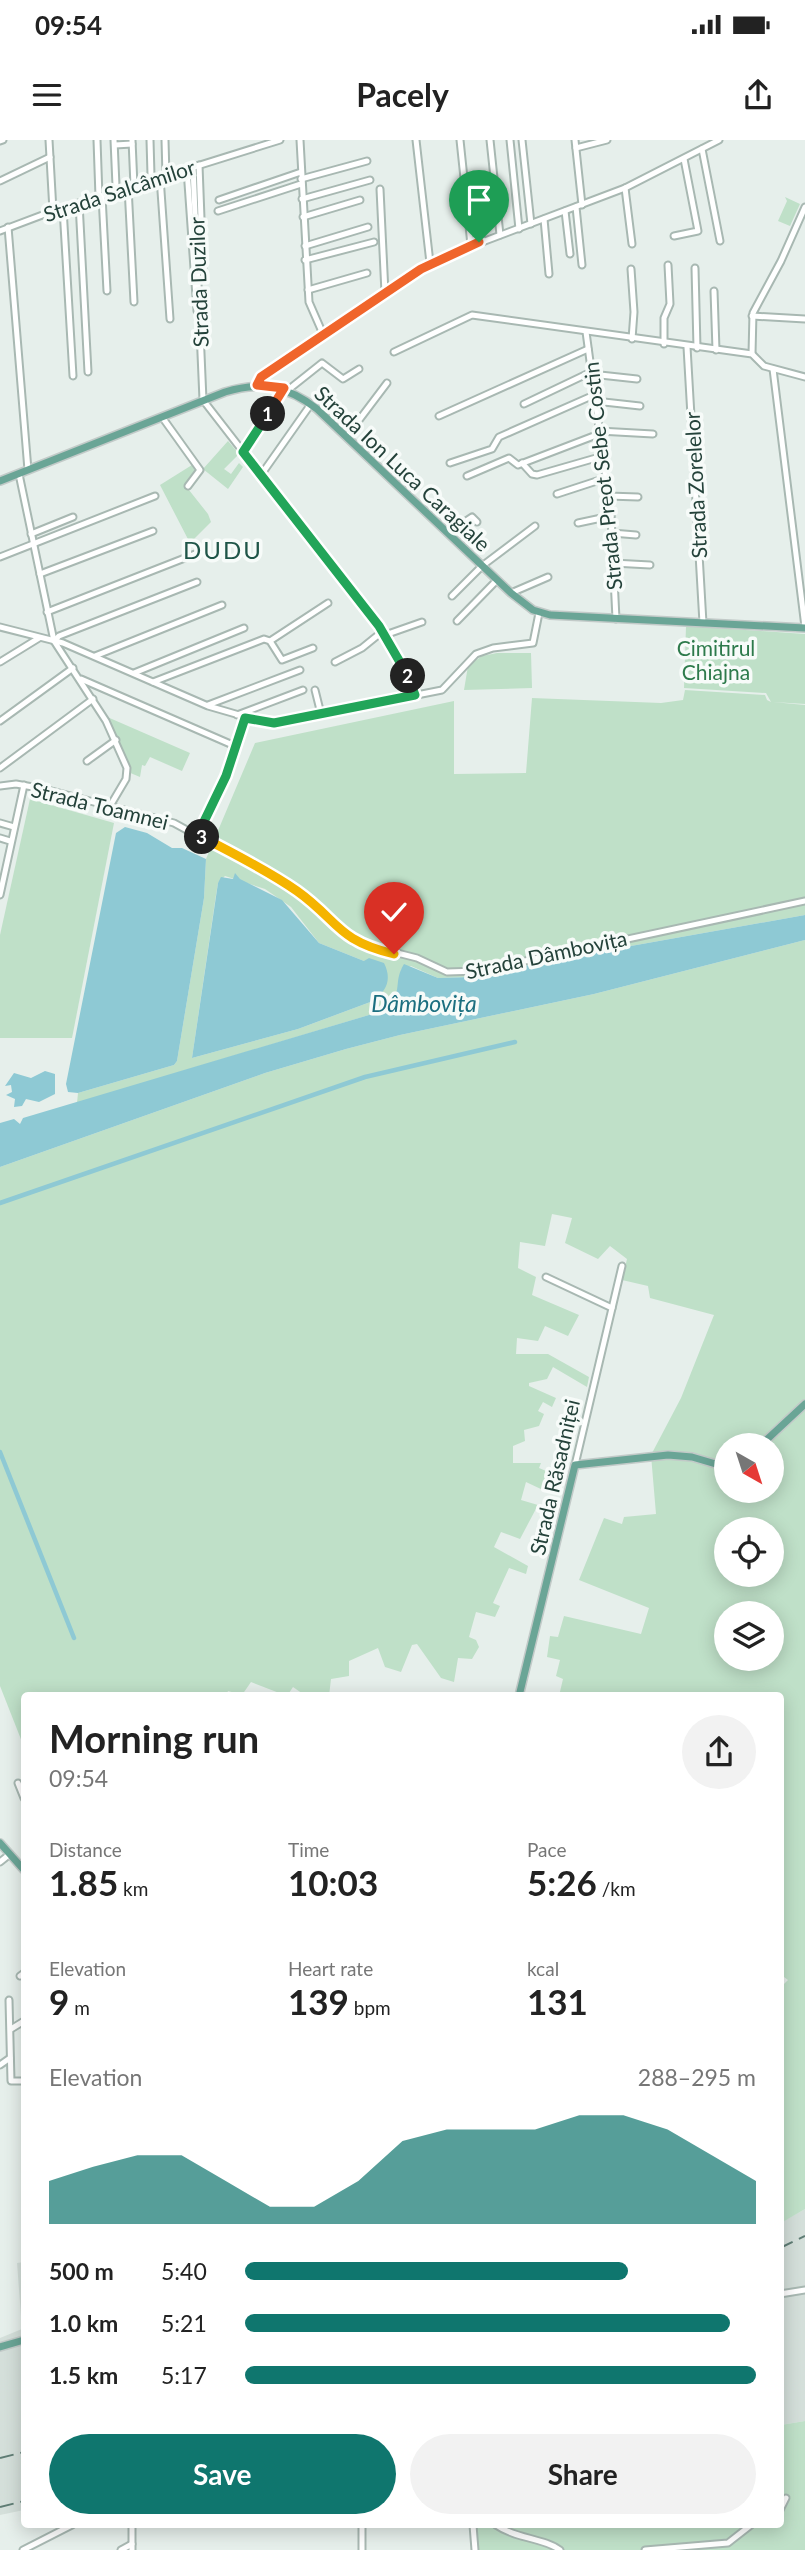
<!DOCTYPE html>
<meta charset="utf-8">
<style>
:root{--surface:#fff;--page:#f2f2f2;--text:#222;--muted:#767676;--accent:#0f766e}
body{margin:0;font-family:Lato,sans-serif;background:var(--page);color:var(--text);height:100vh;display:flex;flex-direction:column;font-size:26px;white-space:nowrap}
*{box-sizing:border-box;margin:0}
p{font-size:23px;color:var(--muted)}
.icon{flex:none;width:38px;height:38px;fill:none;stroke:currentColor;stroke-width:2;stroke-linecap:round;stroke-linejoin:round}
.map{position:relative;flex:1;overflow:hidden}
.details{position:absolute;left:21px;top:1552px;width:763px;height:836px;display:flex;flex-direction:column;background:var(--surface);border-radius:7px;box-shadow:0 4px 18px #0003}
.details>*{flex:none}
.needle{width:46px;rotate:141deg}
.buttons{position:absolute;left:714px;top:1293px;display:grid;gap:14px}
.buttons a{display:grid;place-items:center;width:70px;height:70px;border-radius:50%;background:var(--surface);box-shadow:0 4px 18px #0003;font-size:35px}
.pin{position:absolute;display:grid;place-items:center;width:60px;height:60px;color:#fff;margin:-72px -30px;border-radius:50% 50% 50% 0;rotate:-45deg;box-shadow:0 0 7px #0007}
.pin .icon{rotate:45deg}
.km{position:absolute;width:35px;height:35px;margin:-18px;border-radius:50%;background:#222;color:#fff;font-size:19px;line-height:35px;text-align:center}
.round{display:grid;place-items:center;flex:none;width:74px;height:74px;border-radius:37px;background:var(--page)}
.headline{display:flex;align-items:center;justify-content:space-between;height:119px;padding:0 28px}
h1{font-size:38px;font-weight:700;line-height:52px}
.stats{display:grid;grid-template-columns:repeat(3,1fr);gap:10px;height:119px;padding:7px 28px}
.stats div{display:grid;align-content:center}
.stats b{font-size:35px;font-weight:700}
.stats small{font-size:19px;font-weight:400}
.stats p{font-size:19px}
.chart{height:196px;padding:14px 28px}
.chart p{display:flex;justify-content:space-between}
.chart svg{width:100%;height:126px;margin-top:7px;fill:var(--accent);opacity:.7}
.cta{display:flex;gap:14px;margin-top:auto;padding:14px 28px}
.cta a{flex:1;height:80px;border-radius:42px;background:var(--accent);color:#fff;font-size:28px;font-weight:700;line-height:80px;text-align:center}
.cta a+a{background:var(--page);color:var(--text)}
ul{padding:0 28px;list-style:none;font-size:23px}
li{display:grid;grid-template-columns:112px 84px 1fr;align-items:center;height:52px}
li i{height:18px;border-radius:9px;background:var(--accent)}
.status{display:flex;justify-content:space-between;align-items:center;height:49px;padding:0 35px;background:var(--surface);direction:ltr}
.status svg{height:19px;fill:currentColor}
header{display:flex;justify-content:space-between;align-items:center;height:91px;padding:0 28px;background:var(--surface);font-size:32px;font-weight:700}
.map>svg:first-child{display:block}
.built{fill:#d4dfda}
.green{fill:#bfe0c8;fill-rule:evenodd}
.water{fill:#8ec9d4}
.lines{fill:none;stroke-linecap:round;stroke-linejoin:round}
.canal{stroke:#8ec9d4;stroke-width:4.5}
.minor-casing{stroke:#a8b8b2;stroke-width:9}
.major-casing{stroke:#c2cac8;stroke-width:10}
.minor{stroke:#fff;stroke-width:5}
.major{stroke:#6aa596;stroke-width:7}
.rail{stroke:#5f7d75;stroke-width:2;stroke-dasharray:14 7;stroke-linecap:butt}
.split-1-casing{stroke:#fff;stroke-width:14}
.split-2-casing{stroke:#fff;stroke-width:14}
.split-3-casing{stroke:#fff;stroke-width:14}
.split-4-casing{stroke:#fff;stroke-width:14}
.split-1{stroke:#f0652b;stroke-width:9}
.split-2{stroke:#22a559;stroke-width:9}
.split-3{stroke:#22a559;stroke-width:9}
.split-4{stroke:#f5b400;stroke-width:9}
.labels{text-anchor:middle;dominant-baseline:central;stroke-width:7;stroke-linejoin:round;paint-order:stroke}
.street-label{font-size:21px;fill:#24423a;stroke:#f7fbf9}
.park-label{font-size:21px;fill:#2d7a4b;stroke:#f7fbf9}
.water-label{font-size:23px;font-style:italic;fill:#1c6f80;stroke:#f7fbf9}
.quarter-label{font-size:24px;letter-spacing:2px;fill:#1f5548;stroke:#f7fbf9}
</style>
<div class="status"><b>09:54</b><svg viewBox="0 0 49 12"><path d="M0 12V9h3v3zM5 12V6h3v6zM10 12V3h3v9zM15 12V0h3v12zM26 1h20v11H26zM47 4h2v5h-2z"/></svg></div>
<header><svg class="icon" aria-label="menu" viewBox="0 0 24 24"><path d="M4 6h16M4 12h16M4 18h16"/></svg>Pacely<svg class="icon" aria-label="share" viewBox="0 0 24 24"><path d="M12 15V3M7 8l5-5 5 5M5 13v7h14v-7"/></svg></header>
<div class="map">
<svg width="805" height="2410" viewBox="0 0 805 2410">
<rect width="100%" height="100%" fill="#e6efeb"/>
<g class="built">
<polygon points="805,2069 805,2281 781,2285 780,2083"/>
<polygon points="24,2122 24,2370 0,2375 0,2198 22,2189 17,2123"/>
</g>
<g class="green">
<polygon points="785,57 800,64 790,86 778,81 787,61"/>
<polygon points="228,301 239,314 224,329 231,334 239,323 243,327 228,349 203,329"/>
<polygon points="192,325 196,332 185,345 208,374 211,382 190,403 160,345"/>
<path d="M686,486l119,8v70l-32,-2 32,3v210l-247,44 -85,18 -35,1 -27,-12 -10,3c-2,21 -3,31 -22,43l-302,91 1,-10 96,-28 3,-4 27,-163 2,-39 49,-116 199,-42v73l72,-1 6,-75 129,5 22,-3 2,-10 80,5 2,5 4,2 -5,-9 -82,-5zM225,736l40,13 26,18 28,36 45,18 14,1 -5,39 -75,28 -106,29 24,-163 2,-12z"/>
<polygon points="497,513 531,513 532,548 464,550 468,526 482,516"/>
<polygon points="105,576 190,613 182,631 150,617 145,626 142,625 140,637 128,632"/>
<polygon points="30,659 114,683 72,898 0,898 0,795"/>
<path d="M805,800v1269l-24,14 -1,-235 8,-8 -8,-6v-278h-221l4,-17 -7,-3 4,-16 -13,-3 3,-21 8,1 6,-21 77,18 8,-26 -70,-28 25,-62 18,6 2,-7 32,-3 -5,-59 30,-57 33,-83 -64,-17 -2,-12 -26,-6 5,-21 -17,-13 -12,13 -33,-16 7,-25 -20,-4 -7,32 -25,-4 -2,26 18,9 -4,18 47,20 -11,21 -23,-10 -7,15 -21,-3 -1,16h32l41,23 -2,10 -34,-20 -6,12 -18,4v3l27,12 -4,9 -9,-5 -5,9 6,3 -5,12 -15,4 1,11 -12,5v17h28l-2,5 12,5 -8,17 -17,-8 -5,18 17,5 -18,34 -19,-7 -7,15 34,19 -2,8 -17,-6 -16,35 7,3 -5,11 -19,-5 -7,25 7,3 3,7 -7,12 -14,-1 -4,24 -13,-4 -24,-34 -5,1 -11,27 -16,-5 -7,-19 -29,13v15l-18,3 -2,17h-23l-13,-9 -6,9 -36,-14 -9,13 -14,-4 -2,5h-202v51l-24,-61v-519l265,-94 81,-24 54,-14 194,-41zM726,1306h46v45h-46zM726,1390h46v45h-46zM726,1474h46v45h-46z"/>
<polygon points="805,2281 805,2410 476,2410 476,2385 780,2385 781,2285"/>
</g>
<g class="water">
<polygon points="125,687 147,693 172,708 182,708 206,719 204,758 177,921 174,925 78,953 68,952 66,944 116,693"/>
<path d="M235,733l5,6 42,21 37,43 45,18 5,-3 15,5c8,16 3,28 -11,38l-75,28 -106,29 26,-175 3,-6 12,2z"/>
<path d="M805,775v25l-211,54 -194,41 -54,14 -81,24 -265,94v-44l14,-4 6,5 3,-6 356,-106c28,-18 12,-27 25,-48l34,14 35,-1 85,-18z"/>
<polygon points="45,931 55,934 55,954 39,962 26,959 22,966 14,967 15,959 6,955 12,952 11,945 5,946 14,933 31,938"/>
</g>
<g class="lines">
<g class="canal">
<polyline points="0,1063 365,937 515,902"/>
<polyline points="0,1312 74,1498"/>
</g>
<g class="minor-casing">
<g id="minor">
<polyline points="49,0 53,71"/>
<polyline points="97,0 99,57"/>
<polyline points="114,0 116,46"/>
<polyline points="132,0 134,46"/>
<polyline points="150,0 151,35"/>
<polyline points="165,0 166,36"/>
<polyline points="300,0 309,162 323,194"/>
<polyline points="416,0 430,123"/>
<polyline points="460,0 471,105"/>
<polyline points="490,0 500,95"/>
<polyline points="510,0 519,89"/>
<polyline points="522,0 531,84"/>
<polyline points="575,0 582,65"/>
<polyline points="0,1 3,0"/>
<polyline points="115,5 132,4"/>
<polyline points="576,8 607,0"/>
<polyline points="702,9 720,101"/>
<polyline points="199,25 203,132"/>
<polyline points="193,27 203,260 385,495 402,523 415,555"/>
<polyline points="187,29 197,171"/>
<polyline points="160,37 170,179"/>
<polyline points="301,39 367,21"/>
<polyline points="0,41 50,17"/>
<polyline points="128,47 134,162"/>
<polyline points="625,48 632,104"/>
<polyline points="380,49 385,153"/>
<polyline points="102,56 107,151"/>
<polyline points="302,59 370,40"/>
<polyline points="219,60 301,32"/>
<polyline points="79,63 88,232"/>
<polyline points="576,67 582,125"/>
<polyline points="63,68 73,236"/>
<polyline points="218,71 301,44"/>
<polyline points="565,71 570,114"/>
<polyline points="303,77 360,60"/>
<polyline points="544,79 549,134"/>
<polyline points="8,87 28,330"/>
<polyline points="0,91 53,71 280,0"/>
<polyline points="674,96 698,91 684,19"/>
<polyline points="305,106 368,87"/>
<polyline points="305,120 374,102"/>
<polyline points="695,128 697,208"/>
<polyline points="631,129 634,172 632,199"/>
<polyline points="308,150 367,133"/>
<polyline points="714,151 716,210"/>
<polyline points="752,176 805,179"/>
<polyline points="586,192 611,376 616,479"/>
<polyline points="664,204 664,178 670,164 668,125"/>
<polyline points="687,207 703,483"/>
<polyline points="394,212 472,175 752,214 764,226 805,237"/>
<polyline points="752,214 753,173 781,121 805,67"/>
<polyline points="773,229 805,487"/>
<polyline points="591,234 637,239"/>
<polyline points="257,245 261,237 440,118 625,48 719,0"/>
<polyline points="288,250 322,223 343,239 359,229"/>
<polyline points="595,261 640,266"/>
<polyline points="524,264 591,232"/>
<polyline points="439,276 588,209"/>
<polyline points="162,277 200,330 188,346"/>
<polyline points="599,291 653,294"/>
<polyline points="347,296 387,243"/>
<polyline points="243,312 284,249"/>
<polyline points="450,323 492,309 499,297 594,255"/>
<polyline points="522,323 532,334 537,335 603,316"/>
<polyline points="19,334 54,501 106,581 127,628 126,639 110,666"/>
<polyline points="261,335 311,264"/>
<polyline points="467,336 509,318 518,325 599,294"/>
<polyline points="557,354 606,338"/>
<polyline points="608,356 638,357"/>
<polyline points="578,383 611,376"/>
<polyline points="448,393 472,377 477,382"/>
<polyline points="612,393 636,395"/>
<polyline points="31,394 73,377"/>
<polyline points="0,417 155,356"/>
<polyline points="613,423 650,425"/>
<polyline points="40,434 153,391"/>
<polyline points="511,453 548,437"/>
<polyline points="452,456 482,426 535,386"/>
<polyline points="47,472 195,414"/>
<polyline points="457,481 497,440"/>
<polyline points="0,487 63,503 208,566 270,584 442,550 476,514 493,508 533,503 539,473"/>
<polyline points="385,495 422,482"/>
<polyline points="54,501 59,496 197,442"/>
<polyline points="270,501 328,463"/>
<polyline points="95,516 222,465"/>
<polyline points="0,522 39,498"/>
<polyline points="335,522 362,508 383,491"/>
<polyline points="134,533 244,488"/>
<polyline points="81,539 235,606"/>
<polyline points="153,542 264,499 270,501 282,520 313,508"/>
<polyline points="315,550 321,574"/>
<polyline points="208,565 300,530"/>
<polyline points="237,575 303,550"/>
<polyline points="0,581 73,528"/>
<polyline points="87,621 116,600"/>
<polyline points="0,628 93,559"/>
<polyline points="0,646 16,644 44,649 174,683 291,747 354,802 417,818 447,832 478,831 805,761"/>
<polyline points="0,683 14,687"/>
<polyline points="198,694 226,636 245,578"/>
<polyline points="0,698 10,701"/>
<polyline points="0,755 24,645"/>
<polyline points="546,1137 612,1168"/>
<polyline points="575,1325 622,1126"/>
<polyline points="18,1643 24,1658"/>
<polyline points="0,1722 10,1714"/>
<polyline points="20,1836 24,1833"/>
<polyline points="9,1860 11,1941 24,1941"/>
<polyline points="11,1889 24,1881"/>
<polyline points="0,1925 10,1918"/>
<polyline points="780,2154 805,2150"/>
<polyline points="780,2370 786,2358"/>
<polyline points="362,2385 362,2410"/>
<polyline points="473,2385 475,2410"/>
<path d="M496,2385c20,14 48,13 64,25"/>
<polyline points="23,2410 72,2385"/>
<polyline points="121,2410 132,2404"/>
<polyline points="132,2410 132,2385"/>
<polyline points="645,2410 728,2403 751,2385"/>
</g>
</g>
<g class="major-casing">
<g id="major">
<path d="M0,341l225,-89c36,-11 63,-6 92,17l194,184 22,17 17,5 255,13"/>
<polyline points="760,1306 805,1264"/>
<polyline points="519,1556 575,1325 668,1315 692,1317 726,1327"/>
<polyline points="0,1703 24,1730"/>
<polyline points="0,2207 24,2200"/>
</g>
</g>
<use href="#minor" class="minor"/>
<use href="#major" class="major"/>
<g class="rail">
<polyline points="780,2108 805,2096"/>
<polyline points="0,2318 24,2312"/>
<polyline points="0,2367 24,2361"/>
</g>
</g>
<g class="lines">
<g class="split-1-casing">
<polyline id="split-1" points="268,274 284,248 257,245 261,237 421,129 479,102"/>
</g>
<g class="split-2-casing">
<polyline id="split-2" points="268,274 243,312 379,486 408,536"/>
</g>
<g class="split-3-casing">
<polyline id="split-3" points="202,697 198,694 226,636 245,578 274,583 415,555 408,536"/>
</g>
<g class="split-4-casing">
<path id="split-4" d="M202,697c32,17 65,33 95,54 42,30 39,49 97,63"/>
</g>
<use href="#split-1" class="split-1"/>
<use href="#split-2" class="split-2"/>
<use href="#split-3" class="split-3"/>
<use href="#split-4" class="split-4"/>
</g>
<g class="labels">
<g class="street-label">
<text transform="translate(119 50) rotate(-18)">Strada Salcâmilor</text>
<text transform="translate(198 142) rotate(-92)">Strada Duzilor</text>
<text transform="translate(403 328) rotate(43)">Strada Ion Luca Caragiale</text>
<text transform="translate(602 336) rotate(-96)">Strada Preot Sebe Costin</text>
<text transform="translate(695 345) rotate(-93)">Strada Zorelelor</text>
<text transform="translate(100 665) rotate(14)">Strada Toamnei</text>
<text transform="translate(546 814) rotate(-12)">Strada Dâmbovița</text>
<text transform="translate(554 1337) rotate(-77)">Strada Răsadniței</text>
</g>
<g class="park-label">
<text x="716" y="507">Cimitirul<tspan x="716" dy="24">Chiajna</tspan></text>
</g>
<g class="water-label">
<text x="424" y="863">Dâmbovița</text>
</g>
<g class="quarter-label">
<text x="223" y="409">DUDU</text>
</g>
</g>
</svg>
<div class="buttons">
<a><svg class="needle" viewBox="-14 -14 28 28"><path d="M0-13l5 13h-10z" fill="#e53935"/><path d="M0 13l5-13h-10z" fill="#767676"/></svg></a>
<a><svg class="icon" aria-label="locate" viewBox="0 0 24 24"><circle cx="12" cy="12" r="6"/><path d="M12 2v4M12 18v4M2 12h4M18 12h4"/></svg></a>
<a><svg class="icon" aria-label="layers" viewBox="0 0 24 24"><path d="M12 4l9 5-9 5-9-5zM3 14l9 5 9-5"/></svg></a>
</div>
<div class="pin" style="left:479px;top:102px;background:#1e9e55"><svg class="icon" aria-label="arrive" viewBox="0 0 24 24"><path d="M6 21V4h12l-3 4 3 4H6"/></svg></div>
<div class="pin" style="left:394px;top:814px;background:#d93025"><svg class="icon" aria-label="check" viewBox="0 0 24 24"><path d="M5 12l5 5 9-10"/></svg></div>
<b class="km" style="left:268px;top:274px">1</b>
<b class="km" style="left:408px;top:536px">2</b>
<b class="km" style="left:202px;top:697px">3</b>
<section class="details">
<div class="headline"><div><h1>Morning run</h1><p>09:54</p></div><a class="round"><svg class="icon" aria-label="share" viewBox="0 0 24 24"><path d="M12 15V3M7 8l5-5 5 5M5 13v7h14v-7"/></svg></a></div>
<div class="stats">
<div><p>Distance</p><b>1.85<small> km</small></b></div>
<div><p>Time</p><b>10:03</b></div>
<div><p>Pace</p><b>5:26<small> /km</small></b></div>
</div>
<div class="stats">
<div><p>Elevation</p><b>9<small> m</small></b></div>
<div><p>Heart rate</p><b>139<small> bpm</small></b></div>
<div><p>kcal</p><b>131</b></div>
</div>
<div class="chart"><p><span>Elevation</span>288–295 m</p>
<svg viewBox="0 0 160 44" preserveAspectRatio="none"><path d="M0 44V29L10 24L20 20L30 20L40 29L50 38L60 38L70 29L80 15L90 11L100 11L110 11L120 6L130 6L140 11L150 20L160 29V44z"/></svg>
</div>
<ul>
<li><b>500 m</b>5:40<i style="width:75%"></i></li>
<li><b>1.0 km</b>5:21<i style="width:95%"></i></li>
<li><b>1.5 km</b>5:17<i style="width:100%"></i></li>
</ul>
<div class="cta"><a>Save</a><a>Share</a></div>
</section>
</div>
